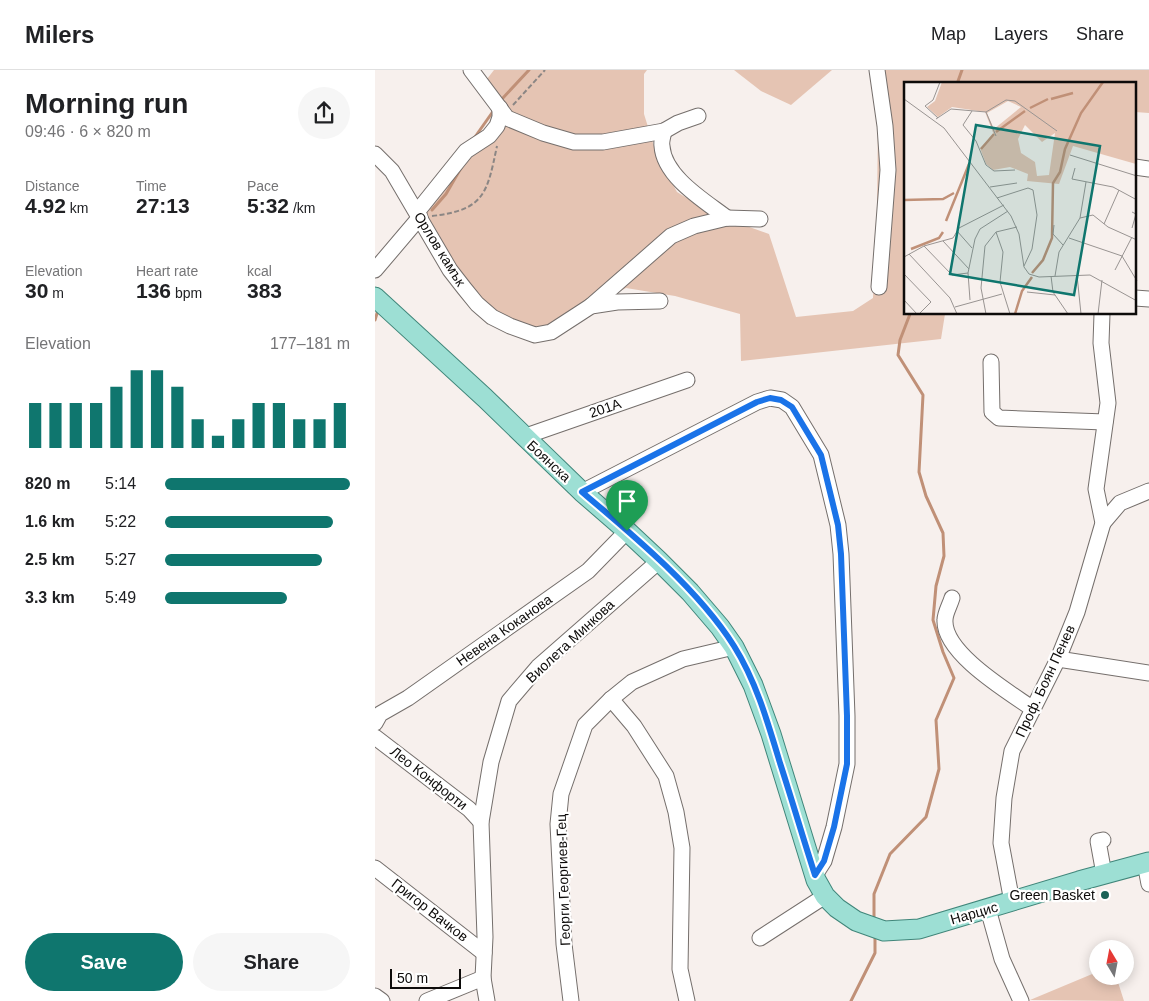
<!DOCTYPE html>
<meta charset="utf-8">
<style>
:root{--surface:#fff;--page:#f6f6f6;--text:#202124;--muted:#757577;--line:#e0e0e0;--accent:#0f766e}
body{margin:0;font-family:Arial,sans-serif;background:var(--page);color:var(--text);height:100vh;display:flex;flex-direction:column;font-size:19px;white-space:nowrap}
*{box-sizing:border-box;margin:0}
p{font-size:16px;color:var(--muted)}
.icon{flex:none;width:28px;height:28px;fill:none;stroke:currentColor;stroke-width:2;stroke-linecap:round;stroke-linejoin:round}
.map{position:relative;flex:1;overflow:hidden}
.side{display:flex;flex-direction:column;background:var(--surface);width:375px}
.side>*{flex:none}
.needle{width:32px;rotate:350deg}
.fabs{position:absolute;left:714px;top:870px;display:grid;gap:10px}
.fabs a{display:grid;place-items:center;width:45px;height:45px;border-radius:50%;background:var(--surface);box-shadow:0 2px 12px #0003;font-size:25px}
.scale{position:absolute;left:15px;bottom:12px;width:71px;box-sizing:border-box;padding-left:5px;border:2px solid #0d0b0a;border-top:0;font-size:14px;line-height:18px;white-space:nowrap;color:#0d0b0a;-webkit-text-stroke:4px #fff;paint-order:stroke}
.pin{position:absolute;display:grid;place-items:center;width:42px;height:42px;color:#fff;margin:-51px -21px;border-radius:50% 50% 50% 0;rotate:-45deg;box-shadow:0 0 5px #0007}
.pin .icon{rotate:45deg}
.round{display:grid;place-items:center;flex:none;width:52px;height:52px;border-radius:26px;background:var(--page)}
.summary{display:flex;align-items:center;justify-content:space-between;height:85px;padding:0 25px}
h1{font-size:28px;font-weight:700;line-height:38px}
.figures{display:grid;grid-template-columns:repeat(3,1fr);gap:8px;height:85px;padding:5px 25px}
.figures div{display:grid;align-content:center}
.figures b{font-size:21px;font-weight:700}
.figures small{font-size:14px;font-weight:400}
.figures p{font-size:14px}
.chart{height:140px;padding:10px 25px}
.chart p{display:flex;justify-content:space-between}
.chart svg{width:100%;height:90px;margin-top:5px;stroke:var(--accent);stroke-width:6}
.action{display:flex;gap:10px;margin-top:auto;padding:10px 25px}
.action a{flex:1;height:58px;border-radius:30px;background:var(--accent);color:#fff;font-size:20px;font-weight:700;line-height:58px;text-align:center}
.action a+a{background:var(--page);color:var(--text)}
ul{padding:0 25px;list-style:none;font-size:16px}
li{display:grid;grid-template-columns:80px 60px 1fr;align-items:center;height:38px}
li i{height:12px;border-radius:6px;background:var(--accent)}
header{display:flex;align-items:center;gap:30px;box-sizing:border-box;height:70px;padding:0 25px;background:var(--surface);border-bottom:1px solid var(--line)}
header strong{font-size:24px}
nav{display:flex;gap:28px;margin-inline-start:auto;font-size:18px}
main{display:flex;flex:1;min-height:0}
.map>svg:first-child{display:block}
.green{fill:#e5c4b3}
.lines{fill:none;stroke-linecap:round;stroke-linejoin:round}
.stream{stroke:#c09077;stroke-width:3}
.minor-casing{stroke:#756f6c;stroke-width:17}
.major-casing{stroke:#40867a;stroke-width:21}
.path{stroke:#8b8684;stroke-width:2;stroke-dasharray:5 2.5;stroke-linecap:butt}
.minor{stroke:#fff;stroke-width:15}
.major{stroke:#9ddfd4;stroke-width:19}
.route-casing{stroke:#fff;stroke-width:10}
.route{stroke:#1a73e8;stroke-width:6}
.poi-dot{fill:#1a6358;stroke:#fff;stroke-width:2}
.labels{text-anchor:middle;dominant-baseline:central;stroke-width:4.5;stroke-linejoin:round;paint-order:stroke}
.street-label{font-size:14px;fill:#0d0b0a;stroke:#fff}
.poi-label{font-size:14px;fill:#0d0b0a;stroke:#fff;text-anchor:end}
.inset-river{fill:none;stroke:#c09077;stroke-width:2.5}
.inset-road{fill:none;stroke:#999492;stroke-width:1}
.view{fill:#0f766e;fill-opacity:0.15;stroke:#0f766e;stroke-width:2.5}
.inset-edge{fill:none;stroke:#0d0b0a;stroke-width:2.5}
</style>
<header>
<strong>Milers</strong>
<nav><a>Map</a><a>Layers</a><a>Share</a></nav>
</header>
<main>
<section class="side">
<div class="summary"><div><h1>Morning run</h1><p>09:46 · 6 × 820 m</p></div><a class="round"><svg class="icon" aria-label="share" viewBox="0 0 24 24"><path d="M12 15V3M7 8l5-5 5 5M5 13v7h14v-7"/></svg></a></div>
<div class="figures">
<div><p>Distance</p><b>4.92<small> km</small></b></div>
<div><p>Time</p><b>27:13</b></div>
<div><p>Pace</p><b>5:32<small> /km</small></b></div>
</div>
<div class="figures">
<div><p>Elevation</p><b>30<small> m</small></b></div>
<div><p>Heart rate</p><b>136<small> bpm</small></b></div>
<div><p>kcal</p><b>383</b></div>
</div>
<div class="chart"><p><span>Elevation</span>177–181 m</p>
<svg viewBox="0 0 160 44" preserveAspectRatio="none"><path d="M5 44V22M15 44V22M25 44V22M35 44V22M45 44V14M55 44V6M65 44V6M75 44V14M85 44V30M95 44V38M105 44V30M115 44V22M125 44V22M135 44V30M145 44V30M155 44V22"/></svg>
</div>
<ul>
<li><b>820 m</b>5:14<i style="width:100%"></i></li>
<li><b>1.6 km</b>5:22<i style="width:91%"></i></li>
<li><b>2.5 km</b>5:27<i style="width:85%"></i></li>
<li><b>3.3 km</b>5:49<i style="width:66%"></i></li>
</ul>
<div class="action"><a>Save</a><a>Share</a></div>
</section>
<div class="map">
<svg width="774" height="931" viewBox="0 0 774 931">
<rect width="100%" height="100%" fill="#f7f0ed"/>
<g class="green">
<polygon points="93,0 106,0 112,9 119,0 272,0 269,4 269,44 282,86 302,122 338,144 394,164 421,247 478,241 498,228 502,141 503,44 496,0 774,0 774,43 760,42 760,14 530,14 530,244 570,244 566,269 366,291 365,244 300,226 251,218 180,255 152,257 129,247 104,228 77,194 47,140 120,46"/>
<polygon points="359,0 457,0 416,35 386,21"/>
<polygon points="722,902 722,906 741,906 749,931 655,930"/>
</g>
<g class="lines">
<g class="stream">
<polyline points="582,14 587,0"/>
<polyline points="127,29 154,0"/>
<polyline points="100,67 119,40"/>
<polyline points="57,140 71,124 86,98"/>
<polyline points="0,250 3,240"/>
<polyline points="499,851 499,824 515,784 551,747 564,699 561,650 579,608 568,582 558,550 561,516 569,486 568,463 551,426 544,402 548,325 523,285 525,270 535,244"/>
<polyline points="476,931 500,883 500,865"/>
</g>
<g class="minor-casing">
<g id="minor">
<polyline points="96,0 132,48 168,63 199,72 228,72 289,61 303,53 323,46"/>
<polyline points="502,0 510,56 513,100 504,217"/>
<path d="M289,61c-1,5 -3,11 -2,15 2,31 43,55 65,72"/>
<polyline points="0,84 17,101 75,200 89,218 102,234 117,247 135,256 160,265 176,262 216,236 242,232 285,231"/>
<polyline points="760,97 774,99"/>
<polyline points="42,142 91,81 114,66 122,56 125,47 125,38"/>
<polyline points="0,200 45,147"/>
<polyline points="760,228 774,229"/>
<polyline points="216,236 296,166 319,156 352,148 385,149"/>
<polyline points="616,292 617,342 624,348 730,352"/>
<polyline points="148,367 312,310"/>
<polyline points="207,422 382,332 395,328 407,330 417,337 446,385 463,455 466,484 472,646 472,694 459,757 449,791 440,805"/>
<polyline points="728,453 745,433 774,421"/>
<path d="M577,528c-2,7 -7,15 -7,22 -2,33 64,72 88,89"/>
<polyline points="683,589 774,603"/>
<polyline points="236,629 259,656 291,706 301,742 307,778 305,899 312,931"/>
<polyline points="0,653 5,644 33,628 213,501 252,461"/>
<polyline points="0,667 94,739 106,752"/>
<polyline points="728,770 723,771 729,804"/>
<polyline points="770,793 774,814"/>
<polyline points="0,798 109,883"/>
<polyline points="637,832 626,773 629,728 637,681 683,589 702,542 728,453 721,419 733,333 726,273 727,244"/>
<polyline points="613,839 627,889 646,931"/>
<polyline points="385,868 450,826"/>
<polyline points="0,926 7,931"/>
<polyline points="52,931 108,908"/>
<polyline points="112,931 108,908 110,867 106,752 116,692 134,631 163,597 284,491"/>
<polyline points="196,931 189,874 183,754 186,724 210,655 236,629 257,612 308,589 359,577"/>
</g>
</g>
<g class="major-casing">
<polyline id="major" points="0,227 110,328 207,422 252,461 284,491 315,522 345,557 359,577 378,615 396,664 441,810 450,826 462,838 481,851 509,861 544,859 704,811 774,792"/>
</g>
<g class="path">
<polyline points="138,35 170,0"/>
<path d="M57,146c53,-6 55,-23 65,-70"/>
</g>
<use href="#minor" class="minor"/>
<use href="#major" class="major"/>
</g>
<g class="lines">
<g class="route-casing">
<path id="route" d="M395,328l11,2 11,7 29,48 17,70 3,29 6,162v48l-13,63 -10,34 -9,14c-12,-37 -23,-75 -35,-112 -12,-40 -24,-82 -46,-117 -36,-57 -101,-111 -152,-154l175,-90z"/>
</g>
<use href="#route" class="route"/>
</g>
<circle class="poi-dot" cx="730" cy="825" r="5"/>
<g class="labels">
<g class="street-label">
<text transform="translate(65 179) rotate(58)">Орлов камък</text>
<text transform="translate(230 338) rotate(-19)">201А</text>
<text transform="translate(174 391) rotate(43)">Боянска</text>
<text transform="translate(129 560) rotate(-35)">Невена Коканова</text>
<text transform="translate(195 571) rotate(-43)">Виолета Минкова</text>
<text transform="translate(670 611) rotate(-65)">Проф. Боян Пенев</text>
<text transform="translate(54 708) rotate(38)">Лео Конфорти</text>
<text transform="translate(188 810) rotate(-92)">Георги Георгиев-Гец</text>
<text transform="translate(55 840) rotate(38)">Григор Вачков</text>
<text transform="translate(599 843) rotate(-16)">Нарцис</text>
</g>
<g class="poi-label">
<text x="720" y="825">Green Basket</text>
</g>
</g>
<g transform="translate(529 12)">
<rect width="232" height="232" fill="#f7f0ed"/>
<path d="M38,0h194v82l-63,-18 -14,38 -32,-3 1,-7 -18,-7 -17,3 -7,-6 -6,-16 14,-13 -9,-23 -33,-5 -14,10 -11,-10 8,-6zM104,19l13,6 -27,22 -7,-16zM121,43l17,17 13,-9 -6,42 -12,1 -2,-14 -14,-9 -3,-14z" fill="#e5c4b3" fill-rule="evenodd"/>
<path class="inset-river" d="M147,17l22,-6M126,26l18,-9M92,50l29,-21M77,67l13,-15M0,118l39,-1 11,-6M42,139l23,-57M7,167l28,-11 4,-6M128,191l11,-13 9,-22 1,-55 7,-11 5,-23 16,-36 22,-31M111,232l7,-23 10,-14"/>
<path class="inset-road" d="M0,17l40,29 67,88 8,18 5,33 5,7 10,3 51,-2 47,26M68,29l-9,14 13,16 10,24 8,6 21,-1M82,30l10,24M34,36l-13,-12 8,-6 7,-18M32,37l15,-10 35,3 20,-12 9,1 42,30M166,73l67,21M171,86l-3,11 41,8 24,13M86,105l27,-4M93,116l31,-10 5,2 4,25 -5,34 -8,17M228,130l4,2 -4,14M176,136l13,-3 15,12 29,13M200,142l15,-34M150,143l-1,9 10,11M53,149l15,17M92,150l7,20 -3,30 10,32M165,156l53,18 15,25M39,159l26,28M20,164l28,29 16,-2M5,172l41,44 7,16M0,175l20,-11 29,-8 6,-10 45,-23M211,188l17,-33M0,192l27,28 -12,12M173,193l4,39M147,194l2,16 15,22M151,194l4,-24 21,-34 6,-36M123,210l28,3M0,218l13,14M66,218l-2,-27 7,-34 5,-10 28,-18M51,225l47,-13M82,232l-5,-26 4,-42 11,-14 21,-5M194,232l4,-34"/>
<path class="view" d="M72,43l124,21 -26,149 -124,-21z"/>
<rect width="232" height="232" class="inset-edge"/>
</g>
</svg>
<div class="fabs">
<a><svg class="needle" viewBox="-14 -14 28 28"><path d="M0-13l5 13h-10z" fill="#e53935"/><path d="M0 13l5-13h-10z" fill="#757577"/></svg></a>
</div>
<div class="scale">50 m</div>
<div class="pin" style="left:252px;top:461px;background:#1e9e55"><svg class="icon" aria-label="arrive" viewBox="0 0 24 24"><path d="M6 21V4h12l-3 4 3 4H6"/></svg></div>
</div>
</main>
